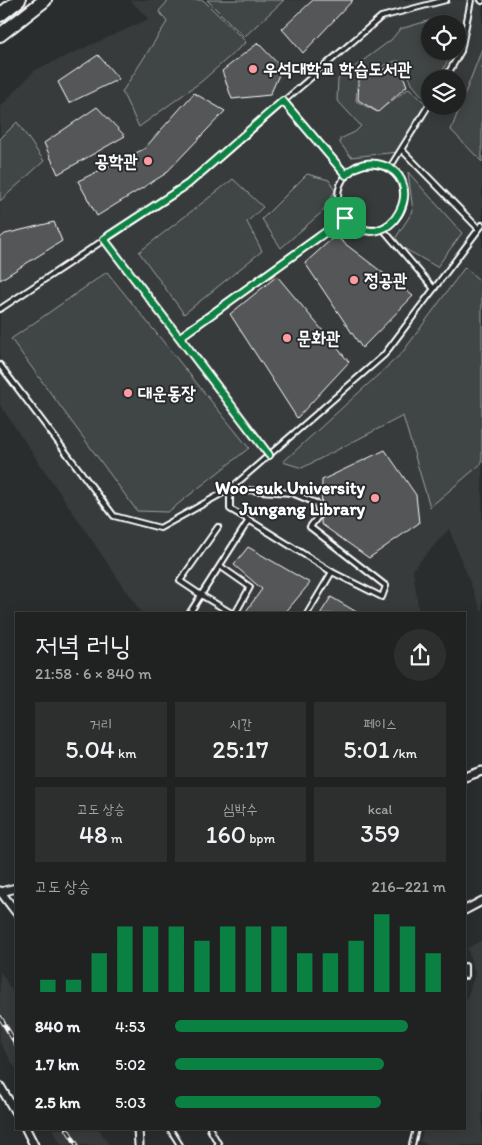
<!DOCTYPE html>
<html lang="ko">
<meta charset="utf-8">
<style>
:root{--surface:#202222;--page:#2d2f2f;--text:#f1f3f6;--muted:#a2a4a5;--line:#3d3f40;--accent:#0b8043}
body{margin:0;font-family:Itim,"Poor Story",sans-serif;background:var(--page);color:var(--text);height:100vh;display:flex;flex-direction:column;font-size:19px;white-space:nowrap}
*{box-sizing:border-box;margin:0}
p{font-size:16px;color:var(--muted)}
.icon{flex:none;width:28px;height:28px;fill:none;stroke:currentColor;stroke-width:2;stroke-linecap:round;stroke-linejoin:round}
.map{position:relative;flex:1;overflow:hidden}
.details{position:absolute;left:15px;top:612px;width:451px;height:518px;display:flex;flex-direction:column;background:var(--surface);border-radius:0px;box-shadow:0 2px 12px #0003,0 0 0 1px var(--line)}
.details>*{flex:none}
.tools{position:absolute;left:421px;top:15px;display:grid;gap:10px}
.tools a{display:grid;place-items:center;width:45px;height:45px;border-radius:50%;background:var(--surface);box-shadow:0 2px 12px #0003,0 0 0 1px var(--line);font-size:25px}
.pin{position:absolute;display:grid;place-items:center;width:42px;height:42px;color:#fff;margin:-21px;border-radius:10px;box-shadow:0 2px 8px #0006}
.round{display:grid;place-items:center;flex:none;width:52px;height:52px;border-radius:26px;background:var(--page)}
.overview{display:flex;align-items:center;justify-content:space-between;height:85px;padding:0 20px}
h1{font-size:28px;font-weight:600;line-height:38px}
.figures{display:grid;grid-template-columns:repeat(3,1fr);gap:8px;height:85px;padding:5px 20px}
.figures div{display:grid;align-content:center;border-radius:0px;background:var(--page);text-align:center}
.figures b{font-size:25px;font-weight:600}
.figures small{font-size:14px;font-weight:400}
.figures p{font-size:14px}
.chart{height:140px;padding:10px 20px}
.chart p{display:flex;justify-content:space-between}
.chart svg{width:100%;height:90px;margin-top:5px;stroke:var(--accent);stroke-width:6}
ul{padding:0 20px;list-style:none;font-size:16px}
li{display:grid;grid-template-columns:80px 60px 1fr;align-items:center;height:38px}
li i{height:12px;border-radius:6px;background:var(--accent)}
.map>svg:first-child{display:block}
.built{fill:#373a3b;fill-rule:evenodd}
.green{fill:#414445;stroke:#a0a2a2}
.building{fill:#555758;stroke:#fff}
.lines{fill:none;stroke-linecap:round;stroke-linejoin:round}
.lane-casing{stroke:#fff;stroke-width:8}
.street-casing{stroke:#fff;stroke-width:11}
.highway-casing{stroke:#fff;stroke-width:16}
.lane{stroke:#2a2d2e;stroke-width:4}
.street{stroke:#2a2d2e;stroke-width:7}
.highway{stroke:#2a2d2e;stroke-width:12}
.rail-casing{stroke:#fff;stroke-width:4.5}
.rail{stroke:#2a2d2e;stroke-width:2.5;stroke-dasharray:8;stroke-linecap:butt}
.route-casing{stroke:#fff;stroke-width:10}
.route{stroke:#0b8043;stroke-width:6}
.poi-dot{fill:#ff9aa2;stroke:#2a2d2e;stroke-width:2}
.labels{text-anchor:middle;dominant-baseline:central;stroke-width:4;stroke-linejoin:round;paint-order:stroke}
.poi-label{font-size:18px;font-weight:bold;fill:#fff;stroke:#2a2d2e;text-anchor:start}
</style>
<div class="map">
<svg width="482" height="1145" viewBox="0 0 482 1145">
<rect width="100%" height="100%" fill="#2a2d2e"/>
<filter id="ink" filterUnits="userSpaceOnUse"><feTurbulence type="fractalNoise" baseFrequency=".02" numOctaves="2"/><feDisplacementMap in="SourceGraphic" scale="10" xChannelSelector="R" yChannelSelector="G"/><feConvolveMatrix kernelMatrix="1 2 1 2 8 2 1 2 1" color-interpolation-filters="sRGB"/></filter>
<g filter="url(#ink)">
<g class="built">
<path d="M130,0h352v613l-33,-84 -36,40 6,45h-277l-142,-209v-298l35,-37 114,-51zM430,24h28v27h-28zM430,79h28v27h-28z"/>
<polygon points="482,940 482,1145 428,1145 420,1141 424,1129 465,1129 465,1003 475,974 467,948"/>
<polygon points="0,971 16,997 16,1069 0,1043"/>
<polygon points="52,1129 99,1129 109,1145 62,1145"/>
</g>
<g class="green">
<polygon points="169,0 203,0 246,42 202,81 139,127 122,92 167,22 159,11"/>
<polygon points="207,0 284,0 244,37"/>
<polygon points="445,16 452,24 430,24 430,51 452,51 439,79 430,79 430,95 422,96 412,84 403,62 396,61 358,75 356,101 377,112 409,88 427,105 398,152 351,157 340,143 340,139 355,132 361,126 337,100 338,79 391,40 400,29"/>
<polygon points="482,49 482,162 451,130"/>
<polygon points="17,122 44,161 0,201 0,139"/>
<polygon points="408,172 462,233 437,267 393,242 413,211"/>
<polygon points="307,174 329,180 335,191 322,212 281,248 262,219"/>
<polygon points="233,179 263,207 247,222 262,251 184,314 139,252"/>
<polygon points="465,267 482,283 482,463 430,507 403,416 302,468 283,462 402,353"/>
<polygon points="107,272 249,448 168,512 137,511 11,339"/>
</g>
<g class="building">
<polygon points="313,0 353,0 303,53 282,29"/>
<polygon points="258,43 282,68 270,95 232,99 222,71"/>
<polygon points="98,55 119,79 69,103 58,82"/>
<polygon points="399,64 407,86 378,112 358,100 359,78"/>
<polygon points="194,93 225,111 165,174 97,216 78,181 144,149"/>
<polygon points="97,107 125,136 58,174 44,143"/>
<polygon points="54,222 62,241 0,280 0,238 5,234"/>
<polygon points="335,236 413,296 362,348 305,263"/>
<polygon points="277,276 349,362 297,418 230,314"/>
<polygon points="385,450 416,495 419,523 369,558 321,524 322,480"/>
<polygon points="248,547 310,583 284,614 244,614 262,589 234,565"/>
<polygon points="331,597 360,614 320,614"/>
</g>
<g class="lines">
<g class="lane-casing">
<g id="lane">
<polyline points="481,0 482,1"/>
<polyline points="445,79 461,51 471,0"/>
<polyline points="283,101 346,175"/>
<polyline points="402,150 479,229"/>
<circle cx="371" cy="197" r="33"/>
<polyline points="389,169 430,103"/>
<polyline points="382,228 434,289"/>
<polyline points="0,309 188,184 381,17 446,0"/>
<polyline points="180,337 345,218"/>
<polyline points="0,365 114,516 160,528 230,489 384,355 482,225"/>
<polyline points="249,520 332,572 307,614"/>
<polyline points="218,527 180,581 201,595 249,520 230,509 230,489 292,493 316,503 319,515 310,527 386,586 382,597 332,572"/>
<polyline points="220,566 250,587 235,614"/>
<polyline points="189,614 201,595 233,614"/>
<polyline points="465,966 465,976"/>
<polyline points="170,1129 180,1145"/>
<polyline points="210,1129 219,1145"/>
<polyline points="412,1145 416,1129"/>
</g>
</g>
<g class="street-casing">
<g id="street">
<polyline points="465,777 482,771"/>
<polyline points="0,891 16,912"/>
<polyline points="1,892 16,888"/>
<polyline points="465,910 482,901"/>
<polyline points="0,1086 16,1113"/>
<polyline points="26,1129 34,1145"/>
<polyline points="138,1129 139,1145"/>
</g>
</g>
<g class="highway-casing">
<g id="highway">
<polyline points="0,15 19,0"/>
<polyline points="0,35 45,0"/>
</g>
</g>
<use href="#lane" class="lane"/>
<use href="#street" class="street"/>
<use href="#highway" class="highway"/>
<g class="rail-casing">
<g id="rail">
<polyline points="0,1017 16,1044"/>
<polyline points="67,1129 77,1145"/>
</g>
</g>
<use href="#rail" class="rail"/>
</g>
</g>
<g class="lines" filter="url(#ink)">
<g class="route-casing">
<path id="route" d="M283,101l63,74c8,-9 19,-13 31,-11 57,10 13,100 -32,54l-165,119 89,118 -165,-216 84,-55z"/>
</g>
<use href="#route" class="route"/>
</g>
<g class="poi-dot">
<circle cx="253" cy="69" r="5"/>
<circle cx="148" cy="161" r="5"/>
<circle cx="354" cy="280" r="5"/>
<circle cx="287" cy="338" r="5"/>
<circle cx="128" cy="393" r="5"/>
<circle cx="375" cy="498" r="5"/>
</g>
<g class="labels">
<g class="poi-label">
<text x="263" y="69">우석대학교 학습도서관</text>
<text x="138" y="161" text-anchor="end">공학관</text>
<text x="364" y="280">정공관</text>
<text x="297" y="338">문화관</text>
<text x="138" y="393">대운동장</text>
<text x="365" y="488" text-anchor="end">Woo-suk University<tspan x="365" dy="21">Jungang Library</tspan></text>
</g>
</g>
</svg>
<div class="tools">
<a><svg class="icon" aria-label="locate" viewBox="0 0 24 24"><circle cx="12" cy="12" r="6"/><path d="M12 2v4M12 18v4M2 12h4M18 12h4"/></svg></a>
<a><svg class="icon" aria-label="layers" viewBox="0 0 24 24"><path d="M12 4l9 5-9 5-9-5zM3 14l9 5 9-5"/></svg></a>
</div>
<div class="pin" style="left:345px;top:218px;background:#1e9e55"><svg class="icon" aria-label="arrive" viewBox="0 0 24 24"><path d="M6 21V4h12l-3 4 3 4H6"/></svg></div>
<section class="details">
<div class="overview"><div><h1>저녁 러닝</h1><p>21:58 · 6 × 840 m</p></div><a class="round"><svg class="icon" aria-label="share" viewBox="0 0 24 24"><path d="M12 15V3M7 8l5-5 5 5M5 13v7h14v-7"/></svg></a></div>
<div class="figures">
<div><p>거리</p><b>5.04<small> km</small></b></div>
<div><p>시간</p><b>25:17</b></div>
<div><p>페이스</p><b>5:01<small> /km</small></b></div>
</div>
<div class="figures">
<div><p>고도 상승</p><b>48<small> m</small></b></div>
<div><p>심박수</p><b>160<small> bpm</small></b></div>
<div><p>kcal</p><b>359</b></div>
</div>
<div class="chart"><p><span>고도 상승</span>216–221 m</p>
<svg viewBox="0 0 160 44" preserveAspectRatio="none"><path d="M5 44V38M15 44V38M25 44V25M35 44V12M45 44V12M55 44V12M65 44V19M75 44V12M85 44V12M95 44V12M105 44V25M115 44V25M125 44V19M135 44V6M145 44V12M155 44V25"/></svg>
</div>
<ul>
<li><b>840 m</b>4:53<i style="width:86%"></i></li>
<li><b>1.7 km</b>5:02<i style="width:77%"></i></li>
<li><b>2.5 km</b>5:03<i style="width:76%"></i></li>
</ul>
</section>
</div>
